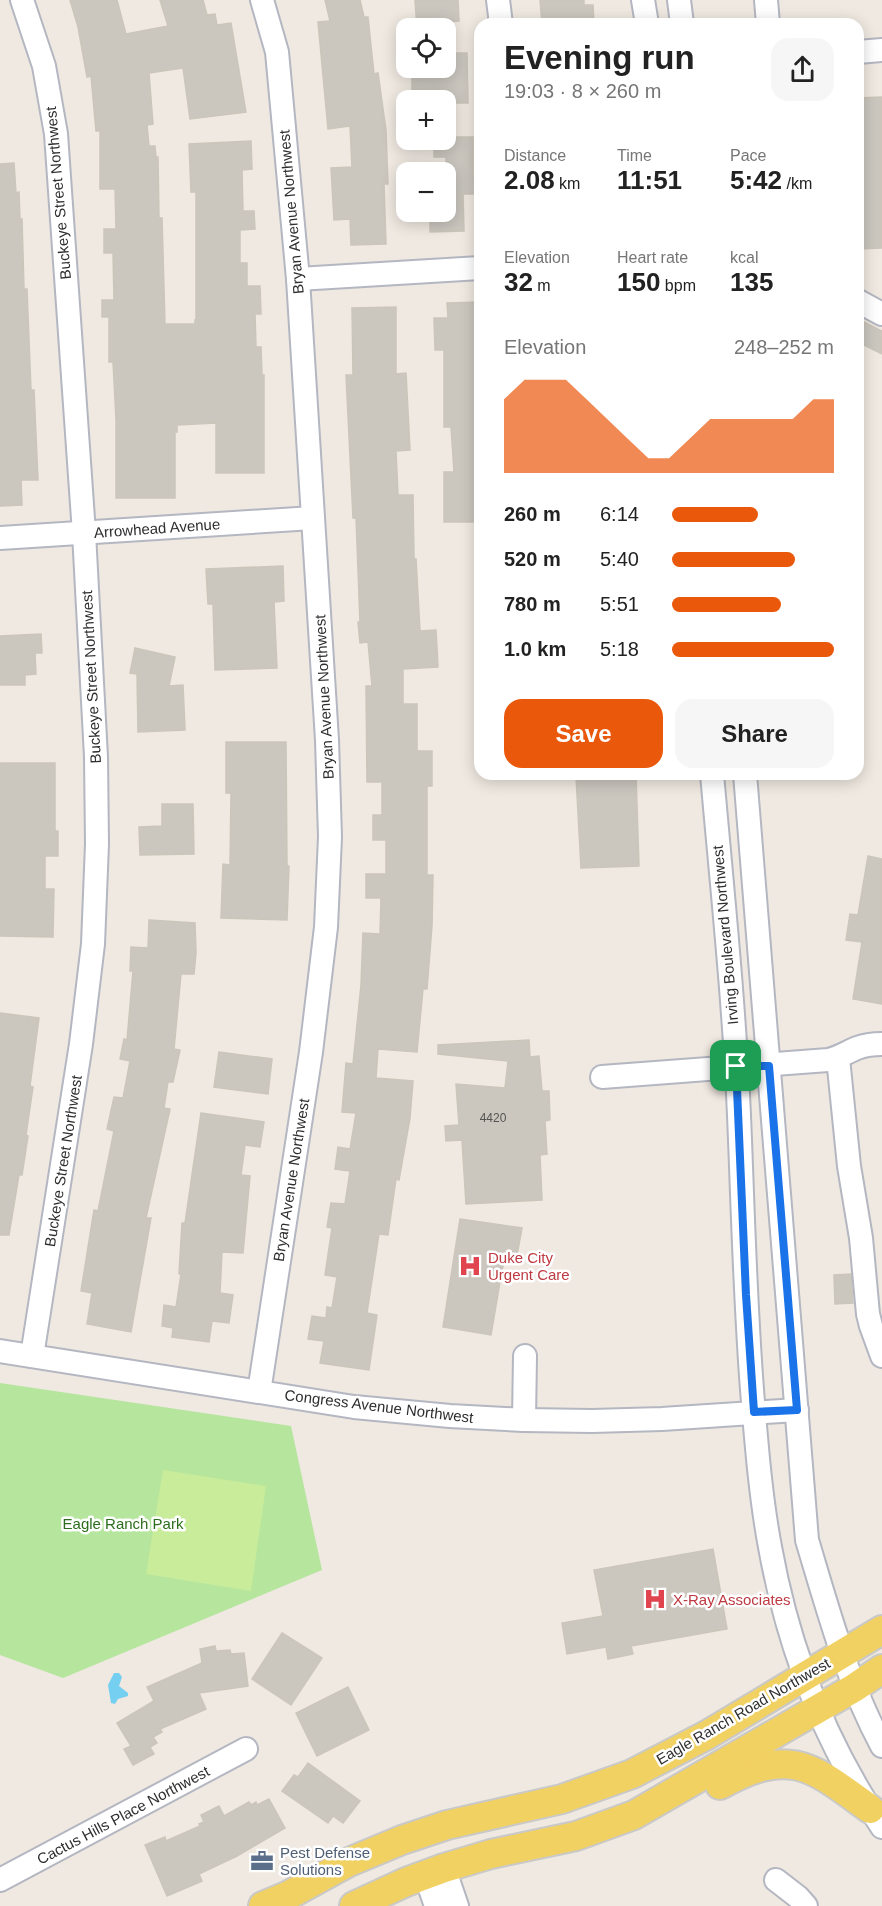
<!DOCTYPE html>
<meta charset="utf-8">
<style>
:root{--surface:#fff;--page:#f6f6f6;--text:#222;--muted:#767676;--accent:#ea580c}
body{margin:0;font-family:Helvetica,sans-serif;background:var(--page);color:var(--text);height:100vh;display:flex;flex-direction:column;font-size:22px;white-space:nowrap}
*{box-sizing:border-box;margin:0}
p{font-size:20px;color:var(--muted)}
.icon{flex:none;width:33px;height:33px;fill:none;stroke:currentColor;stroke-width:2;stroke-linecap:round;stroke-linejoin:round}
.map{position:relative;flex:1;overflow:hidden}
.drawer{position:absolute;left:474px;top:18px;width:390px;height:762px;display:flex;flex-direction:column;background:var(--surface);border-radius:18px;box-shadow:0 3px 15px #0003}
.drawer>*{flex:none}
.controls{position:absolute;left:396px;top:18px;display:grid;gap:12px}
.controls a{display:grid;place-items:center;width:60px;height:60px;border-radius:12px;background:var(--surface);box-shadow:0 3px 15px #0003;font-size:30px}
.pin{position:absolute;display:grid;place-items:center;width:51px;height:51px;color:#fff;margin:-26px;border-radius:12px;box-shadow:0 3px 9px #0006}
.round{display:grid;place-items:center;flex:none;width:63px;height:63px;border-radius:18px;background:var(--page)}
.summary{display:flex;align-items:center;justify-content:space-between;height:102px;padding:0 30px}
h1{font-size:33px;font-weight:700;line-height:45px}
.metrics{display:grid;grid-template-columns:repeat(3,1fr);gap:9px;height:102px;padding:6px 30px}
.metrics div{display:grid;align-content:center}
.metrics b{font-size:26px;font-weight:700}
.metrics small{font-size:16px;font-weight:400}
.metrics p{font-size:16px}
.chart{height:168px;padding:12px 30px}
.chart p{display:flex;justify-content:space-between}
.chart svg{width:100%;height:108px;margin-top:6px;fill:var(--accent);opacity:.7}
.cta{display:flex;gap:12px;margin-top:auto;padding:12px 30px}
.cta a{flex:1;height:69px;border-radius:18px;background:var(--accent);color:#fff;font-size:24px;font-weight:700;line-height:69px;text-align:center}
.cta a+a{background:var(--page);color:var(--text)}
ul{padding:0 30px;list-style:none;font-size:20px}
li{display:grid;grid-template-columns:96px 72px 1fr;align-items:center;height:45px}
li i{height:15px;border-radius:8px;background:var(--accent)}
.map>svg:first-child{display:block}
.green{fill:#b6e59e}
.pitch{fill:#c9ec9a}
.water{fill:#75cff0}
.building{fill:#cbc7bf;stroke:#cbc5ba;stroke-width:1.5}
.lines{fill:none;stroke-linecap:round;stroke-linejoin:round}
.minor-casing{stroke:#b4b7c1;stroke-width:26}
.major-casing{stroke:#c9c9c9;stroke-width:32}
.minor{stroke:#fff;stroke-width:22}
.major{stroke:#f2d163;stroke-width:28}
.route-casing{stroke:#fff;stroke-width:12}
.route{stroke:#1a73e8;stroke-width:8}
.labels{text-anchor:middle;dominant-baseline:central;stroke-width:5;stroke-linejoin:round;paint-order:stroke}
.number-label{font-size:12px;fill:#555452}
.street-label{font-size:15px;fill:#2e2e2e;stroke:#fff}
.health-label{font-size:15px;fill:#be3a42;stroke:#fff;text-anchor:start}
.park-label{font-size:15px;fill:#2c6e1b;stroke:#fff}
.service-label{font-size:15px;fill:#4e5e75;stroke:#fff;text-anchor:start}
</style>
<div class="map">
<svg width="882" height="1906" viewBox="0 0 882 1906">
<rect width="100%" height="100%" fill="#efe9e1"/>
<polygon class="green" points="0,1383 291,1426 322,1570 63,1678 0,1655"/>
<polygon class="pitch" points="163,1470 266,1486 251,1591 146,1574"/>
<polygon class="water" points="114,1673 119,1673 122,1677 119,1686 128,1693 128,1696 118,1699 115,1704 111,1703 108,1685"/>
<g class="building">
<polygon points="70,0 117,0 126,34 168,26 160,0 203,0 207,15 215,14 217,25 231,23 246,112 190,119 183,68 149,73 153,124 147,125 149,146 155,146 156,157 158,157 159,218 162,218 165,324 195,324 195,320 196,320 196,192 191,192 189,144 251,141 252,169 242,170 243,211 254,211 255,229 240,230 240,263 247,263 247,286 260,286 261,314 255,314 256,347 261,347 262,375 264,375 264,473 216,473 216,423 177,425 177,432 175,432 175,498 116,498 116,419 113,362 109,362 109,317 102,317 102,300 114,300 113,253 104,253 104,229 116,229 115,189 100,189 100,131 96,131 91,76 87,77 78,27"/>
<polygon points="325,0 360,0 364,17 368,17 374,74 378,73 386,130 388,184 384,184 386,244 351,245 350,219 334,220 331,168 352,167 350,126 328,129 318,22 330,21"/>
<polygon points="415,0 458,0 459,21 445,22 446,28 417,28"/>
<polygon points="540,0 584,0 584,5 593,5 594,24 542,24"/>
<polygon points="446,53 467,53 468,103 446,103 446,100 412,100 412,68 446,68"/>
<polygon points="882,97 882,248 858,249 858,98"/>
<polygon points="446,137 473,137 473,177 476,177 476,194 463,194 464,231 430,232 430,212 446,212 446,157 434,157 434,140 446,140"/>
<polygon points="14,163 16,193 19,192 20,219 22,219 24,289 27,289 31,390 34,390 38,480 21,480 22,505 0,506 0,164"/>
<polygon points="480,302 480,522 444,522 444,472 454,472 451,427 444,427 444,350 435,350 434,318 448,318 447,303"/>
<polygon points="396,307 396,374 406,373 410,450 396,451 398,495 413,495 414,559 416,559 420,631 436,630 438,667 403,669 403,704 417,704 417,751 432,751 432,786 427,786 427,875 433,875 432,926 427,989 423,989 417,1052 378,1049 376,1078 413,1081 410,1118 399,1180 396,1179 388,1235 379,1234 367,1313 377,1315 369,1370 320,1363 324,1341 308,1339 312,1316 326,1318 327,1307 332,1308 337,1277 325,1275 332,1228 327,1227 331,1203 345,1204 350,1171 335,1169 338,1147 350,1149 356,1113 342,1112 346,1063 353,1064 361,985 363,933 380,934 381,898 366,898 366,874 386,874 386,840 373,840 373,815 382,815 382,782 367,782 366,686 372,686 368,642 360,643 358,622 360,622 356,518 353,518 346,375 353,375 352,308"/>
<polygon points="858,319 882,331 882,354 858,342"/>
<polygon points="283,566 284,601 274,602 277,668 215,670 213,604 208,604 206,569"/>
<polygon points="41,634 42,653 35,653 36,674 25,675 25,685 0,685 0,636"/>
<polygon points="135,648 175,657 169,686 183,685 185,730 138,732 137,674 130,673"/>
<polygon points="226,742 286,742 287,866 289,866 287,920 221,918 223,864 230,865 231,793 226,793"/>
<polygon points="0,763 55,763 55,831 58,831 58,856 45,856 45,889 54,889 53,937 0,936"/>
<polygon points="636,774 639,866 581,868 576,776"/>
<polygon points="162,804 193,804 194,854 140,855 139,827 162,826"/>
<polygon points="868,856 882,859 882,1004 853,999 862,942 846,940 850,914 858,915"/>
<polygon points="149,920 195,923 196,953 194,974 181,974 174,1049 180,1050 173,1082 168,1082 164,1108 170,1109 146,1218 151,1218 131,1332 87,1324 92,1293 81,1291 94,1210 98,1211 114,1131 107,1129 114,1097 123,1098 130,1061 120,1059 124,1039 127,1040 133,971 130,971 131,947 148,948"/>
<polygon points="0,1013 39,1018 30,1086 33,1087 26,1135 28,1136 22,1175 19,1175 9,1235 0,1235"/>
<polygon points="529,1040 530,1057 539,1056 542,1091 549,1091 550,1120 545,1121 547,1154 540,1155 542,1200 466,1204 462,1140 446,1141 445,1126 459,1125 456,1084 505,1088 508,1061 438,1054 438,1045"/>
<polygon points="219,1052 272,1059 268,1094 214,1087"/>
<polygon points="201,1113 264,1122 260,1147 245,1145 241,1175 250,1176 243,1253 222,1252 220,1293 233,1295 229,1323 212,1321 209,1342 172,1337 173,1328 162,1326 164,1305 176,1307 181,1274 179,1274 182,1223 185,1223"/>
<polygon points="460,1219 522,1228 516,1261 505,1259 502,1270 491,1335 443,1327"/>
<polygon points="851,1274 853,1303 835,1304 834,1275"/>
<polygon points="713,1549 727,1629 631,1646 633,1654 608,1659 606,1647 567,1654 562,1623 603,1616 594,1570"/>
<polygon points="282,1633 322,1658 291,1705 252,1679"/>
<polygon points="215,1646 216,1651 230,1650 231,1654 244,1653 248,1686 199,1693 206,1709 160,1729 162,1732 153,1737 157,1743 150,1747 154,1754 133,1765 124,1749 131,1746 117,1723 154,1701 147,1687 202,1663 200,1649"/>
<polygon points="348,1687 369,1730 317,1756 296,1713"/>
<polygon points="308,1763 360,1801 343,1823 333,1816 328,1823 282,1791 294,1775 298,1777"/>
<polygon points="269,1799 285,1828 237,1856 199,1874 202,1881 167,1896 145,1845 165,1837 166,1841 200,1826 199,1824 204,1822 201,1815 219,1806 224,1816 249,1802 251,1805 256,1802 257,1805"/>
</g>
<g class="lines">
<g class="minor-casing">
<g id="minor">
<polyline points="22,0 44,66 56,134 84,533 96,757 97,844 93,944 81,1044 32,1356"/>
<polyline points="498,0 501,24"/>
<polyline points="643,0 647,24"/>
<polyline points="679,0 682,24"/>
<polyline points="766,0 768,24"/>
<polyline points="858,52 882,50"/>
<polyline points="298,279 480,268"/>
<polyline points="858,301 882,314"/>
<polyline points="0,538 313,518"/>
<path d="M712,774c10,113 22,227 27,341 4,96 6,191 14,287 4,48 8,97 17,145 18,100 55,196 112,280"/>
<path d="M745,774l62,766c21,70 40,141 75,206"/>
<polyline points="838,1058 849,1166 861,1238 868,1314 871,1326 882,1356"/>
<path d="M602,1077l226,-17c11,-2 19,-8 29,-12 8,-3 16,-4 25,-4"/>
<polyline points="0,1351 354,1407 450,1416 524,1420 592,1421 662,1419 797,1410"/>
<polyline points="259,1392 311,1052 326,927 330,837 327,740 298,279 277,52 262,0"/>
<polyline points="524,1420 525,1356"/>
<polyline points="444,1868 457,1906"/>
<polyline points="425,1874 436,1906"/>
<polyline points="0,1880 246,1749"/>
<polyline points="776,1880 798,1897 806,1906"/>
</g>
</g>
<g class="major-casing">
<g id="major">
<path d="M720,1785c71,-39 91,-19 150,24"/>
<polyline points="263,1906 287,1896 349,1862 402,1840 447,1825 562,1799 632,1774 707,1735 882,1630"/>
<polyline points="354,1906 406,1882 444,1868 491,1854 576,1836 634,1815 854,1688 882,1669"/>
</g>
</g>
<use href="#minor" class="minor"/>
<use href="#major" class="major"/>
</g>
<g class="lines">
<g class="route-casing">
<polygon id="route" points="736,1066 769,1066 797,1410 754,1412 746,1295"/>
</g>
<use href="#route" class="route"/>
</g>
<defs>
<g id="hospital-bare" transform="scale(1.8)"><path d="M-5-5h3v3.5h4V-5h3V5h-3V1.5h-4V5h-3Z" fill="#e0444e" stroke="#fff" stroke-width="2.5" paint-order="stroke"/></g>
<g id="office-bare" transform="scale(1.8)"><path d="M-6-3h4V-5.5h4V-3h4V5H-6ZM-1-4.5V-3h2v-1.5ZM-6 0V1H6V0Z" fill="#5c6f8a" stroke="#fff" stroke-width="2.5" paint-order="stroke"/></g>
</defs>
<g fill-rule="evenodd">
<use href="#hospital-bare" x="470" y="1266"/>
<use href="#hospital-bare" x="655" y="1599"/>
<use href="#office-bare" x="262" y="1861"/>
</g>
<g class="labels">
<g class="number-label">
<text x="493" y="1118">4420</text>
</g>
<g class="street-label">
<text transform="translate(58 193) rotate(-95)">Buckeye Street Northwest</text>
<text transform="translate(291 212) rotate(-95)">Bryan Avenue Northwest</text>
<text transform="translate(157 528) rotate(-4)">Arrowhead Avenue</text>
<text transform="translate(91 677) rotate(-93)">Buckeye Street Northwest</text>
<text transform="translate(324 697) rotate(-93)">Bryan Avenue Northwest</text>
<text transform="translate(725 935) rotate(-95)">Irving Boulevard Northwest</text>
<text transform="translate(63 1161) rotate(-81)">Buckeye Street Northwest</text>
<text transform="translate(291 1180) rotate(-81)">Bryan Avenue Northwest</text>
<text transform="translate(379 1406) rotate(7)">Congress Avenue Northwest</text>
<text transform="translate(743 1711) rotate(-30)">Eagle Ranch Road Northwest</text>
<text transform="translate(123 1815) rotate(-28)">Cactus Hills Place Northwest</text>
</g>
<g class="health-label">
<text x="488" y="1257">Duke City<tspan x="488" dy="17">Urgent Care</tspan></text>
<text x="673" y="1599">X-Ray Associates</text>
</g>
<g class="park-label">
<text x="123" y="1523">Eagle Ranch Park</text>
</g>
<g class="service-label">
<text x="280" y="1852">Pest Defense<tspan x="280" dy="17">Solutions</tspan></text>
</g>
</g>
</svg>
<div class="controls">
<a><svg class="icon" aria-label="locate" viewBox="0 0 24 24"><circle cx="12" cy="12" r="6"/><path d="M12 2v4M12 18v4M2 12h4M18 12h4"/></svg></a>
<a>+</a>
<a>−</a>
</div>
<div class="pin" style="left:736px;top:1066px;background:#1e9e55"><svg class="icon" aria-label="arrive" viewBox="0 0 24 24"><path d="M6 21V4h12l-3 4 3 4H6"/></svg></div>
<section class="drawer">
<div class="summary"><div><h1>Evening run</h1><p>19:03 · 8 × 260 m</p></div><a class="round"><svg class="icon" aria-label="share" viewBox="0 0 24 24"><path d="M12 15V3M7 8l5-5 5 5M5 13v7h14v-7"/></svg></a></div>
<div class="metrics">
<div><p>Distance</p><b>2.08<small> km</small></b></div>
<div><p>Time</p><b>11:51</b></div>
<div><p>Pace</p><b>5:42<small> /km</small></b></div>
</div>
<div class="metrics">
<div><p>Elevation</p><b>32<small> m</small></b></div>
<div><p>Heart rate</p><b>150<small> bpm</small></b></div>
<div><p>kcal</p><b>135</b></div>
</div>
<div class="chart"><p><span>Elevation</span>248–252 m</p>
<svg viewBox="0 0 160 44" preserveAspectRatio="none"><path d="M0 44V14L10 6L20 6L30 6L40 14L50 22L60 30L70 38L80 38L90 30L100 22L110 22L120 22L130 22L140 22L150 14L160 14V44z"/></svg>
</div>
<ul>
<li><b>260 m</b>6:14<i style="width:53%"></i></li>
<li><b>520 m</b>5:40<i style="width:76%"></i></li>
<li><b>780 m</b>5:51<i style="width:67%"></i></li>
<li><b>1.0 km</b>5:18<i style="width:100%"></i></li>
</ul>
<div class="cta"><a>Save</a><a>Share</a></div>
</section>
</div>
